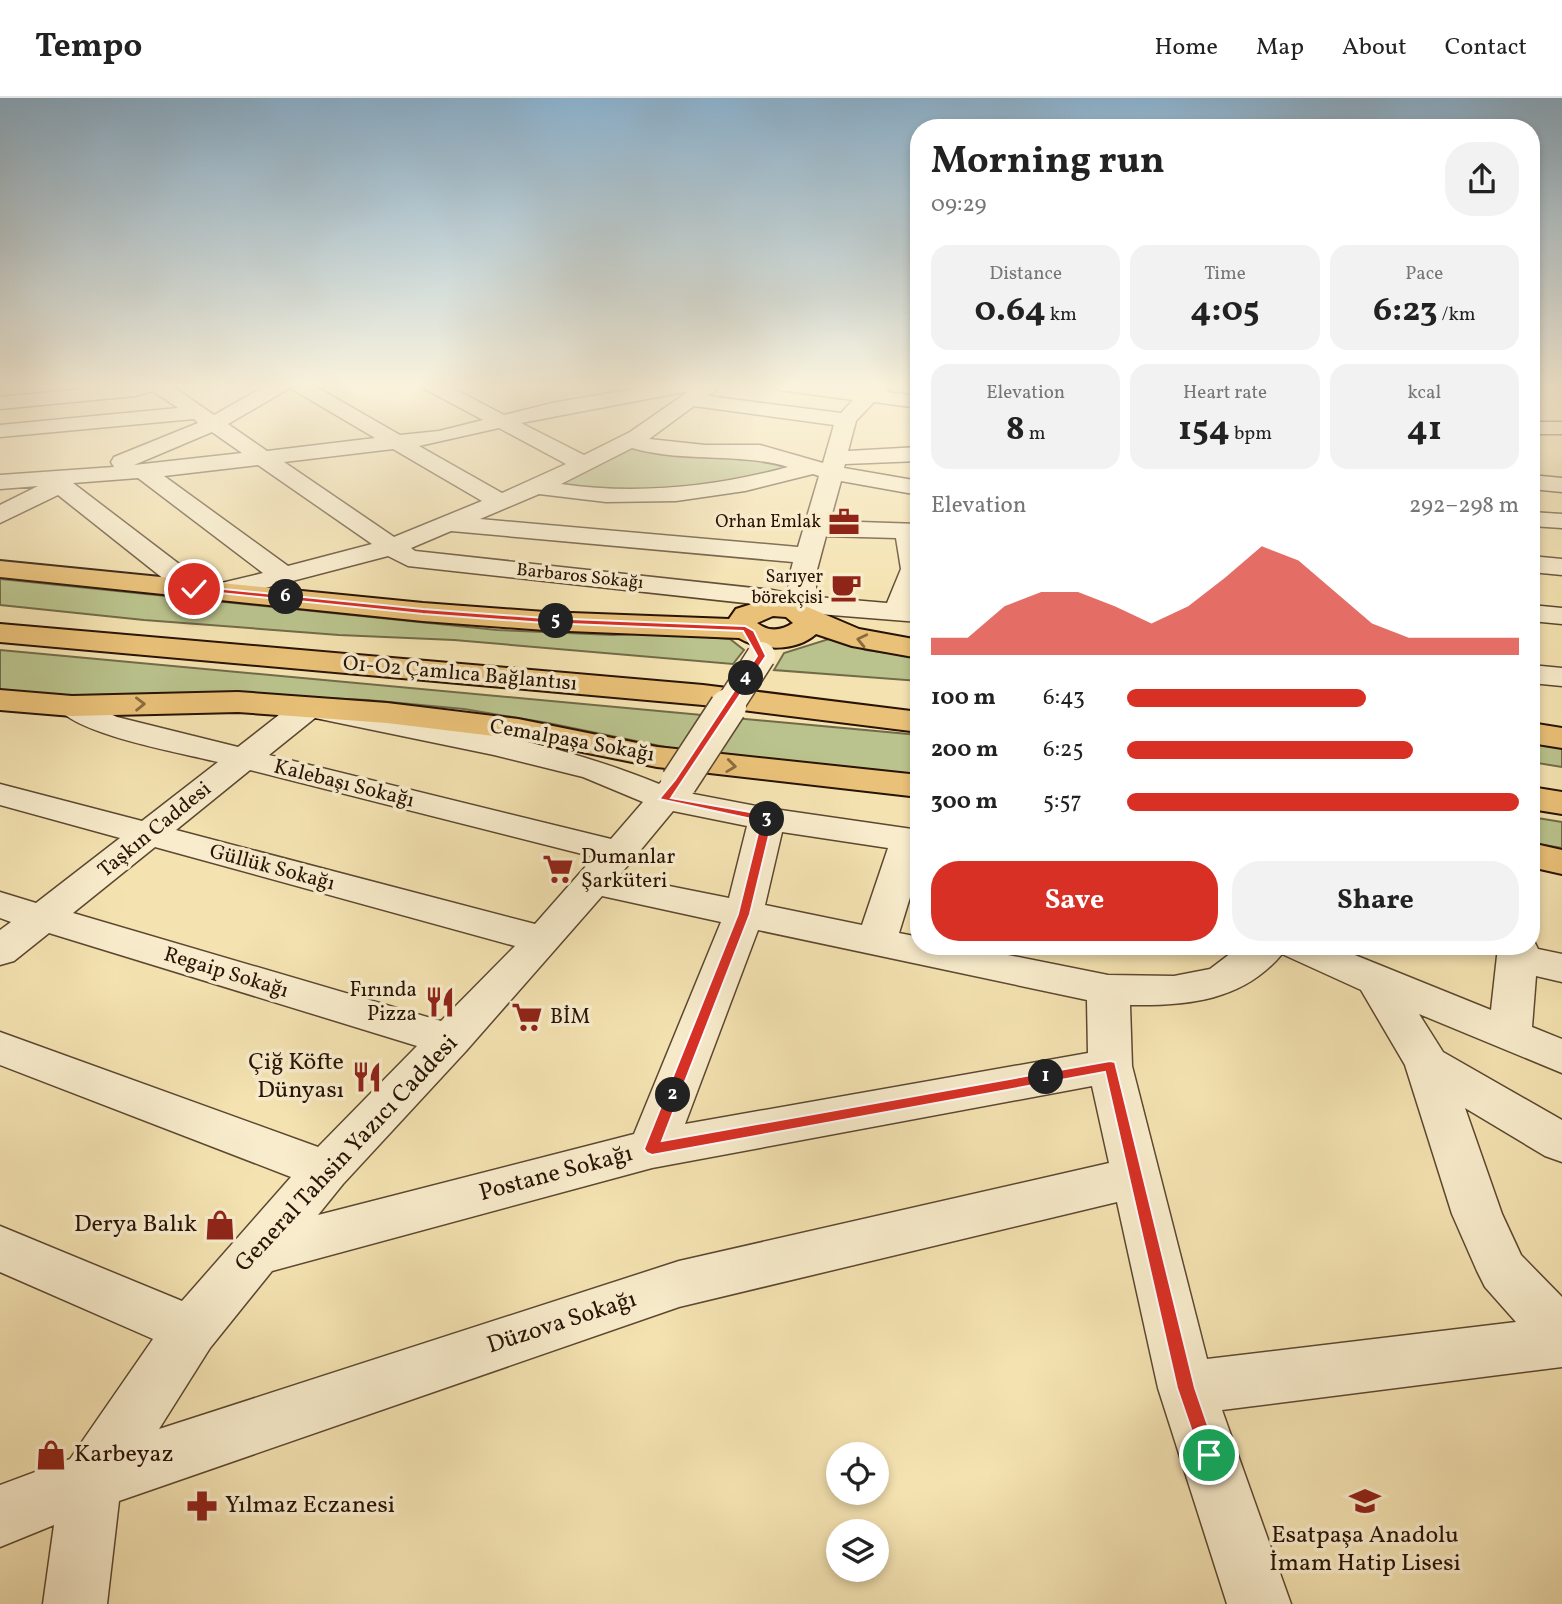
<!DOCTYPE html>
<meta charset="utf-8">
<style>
:root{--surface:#fff;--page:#f2f2f2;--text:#222;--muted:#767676;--line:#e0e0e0;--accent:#d93025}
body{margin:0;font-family:Vollkorn,serif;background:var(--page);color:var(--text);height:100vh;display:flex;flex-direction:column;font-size:26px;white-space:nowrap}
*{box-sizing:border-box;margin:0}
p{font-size:23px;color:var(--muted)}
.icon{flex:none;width:38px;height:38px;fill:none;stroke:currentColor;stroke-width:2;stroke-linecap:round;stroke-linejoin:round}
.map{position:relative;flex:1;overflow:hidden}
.side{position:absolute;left:910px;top:21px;width:630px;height:836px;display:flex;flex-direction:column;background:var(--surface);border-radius:28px;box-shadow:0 4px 10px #0003}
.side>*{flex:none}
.tools{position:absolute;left:826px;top:1344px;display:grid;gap:14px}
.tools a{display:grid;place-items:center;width:63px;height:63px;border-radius:50%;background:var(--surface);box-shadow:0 4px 10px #0003;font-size:35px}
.pin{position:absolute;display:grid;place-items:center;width:60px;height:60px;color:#fff;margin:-30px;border:4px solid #fff;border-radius:50%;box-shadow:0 2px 7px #0007}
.km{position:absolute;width:35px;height:35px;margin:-18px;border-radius:50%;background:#222;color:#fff;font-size:19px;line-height:35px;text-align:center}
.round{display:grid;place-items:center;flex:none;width:74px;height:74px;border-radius:28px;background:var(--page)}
.headline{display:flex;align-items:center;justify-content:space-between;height:119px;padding:0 21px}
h1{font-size:38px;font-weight:700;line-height:52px}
.stats{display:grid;grid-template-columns:repeat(3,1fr);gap:10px;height:119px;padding:7px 21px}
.stats div{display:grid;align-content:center;border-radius:18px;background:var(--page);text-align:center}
.stats b{font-size:35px;font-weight:700}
.stats small{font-size:19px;font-weight:400}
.stats p{font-size:19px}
.chart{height:196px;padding:14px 21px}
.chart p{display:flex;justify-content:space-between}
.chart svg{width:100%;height:126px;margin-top:7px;fill:var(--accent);opacity:.7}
.primary-button{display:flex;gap:14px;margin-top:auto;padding:14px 21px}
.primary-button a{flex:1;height:80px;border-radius:28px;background:var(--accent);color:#fff;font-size:28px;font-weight:700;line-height:80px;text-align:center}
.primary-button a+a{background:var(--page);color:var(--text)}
ul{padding:0 21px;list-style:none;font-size:23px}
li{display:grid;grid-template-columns:112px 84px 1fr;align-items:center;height:52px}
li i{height:18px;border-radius:9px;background:var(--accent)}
header{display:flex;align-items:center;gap:42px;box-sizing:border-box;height:98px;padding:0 35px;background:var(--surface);border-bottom:2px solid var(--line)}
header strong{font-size:33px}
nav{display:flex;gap:38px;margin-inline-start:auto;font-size:24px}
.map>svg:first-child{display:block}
.green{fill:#bac38d;stroke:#726b49;stroke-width:2}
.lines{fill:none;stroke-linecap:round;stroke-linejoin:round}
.minor-casing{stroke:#5c4730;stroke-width:3}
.major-casing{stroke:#291305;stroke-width:4}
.highway-casing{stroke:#291305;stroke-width:4}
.minor{fill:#f8eccc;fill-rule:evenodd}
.major{fill:#eac178;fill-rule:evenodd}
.highway{fill:#eac178;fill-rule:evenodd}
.minor-bridge-far1-casing{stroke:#5c4730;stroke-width:31;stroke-linecap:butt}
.minor-bridge-casing{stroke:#5c4730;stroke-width:39;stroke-linecap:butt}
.minor-bridge-far1{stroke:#f8eccc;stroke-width:28}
.minor-bridge{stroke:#f8eccc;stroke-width:36}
.oneway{stroke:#8a6a3e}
.route{fill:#d93025;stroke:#fff;stroke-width:2}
.labels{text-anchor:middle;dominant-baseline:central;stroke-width:7;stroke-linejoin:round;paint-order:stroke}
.far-poi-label{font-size:18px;fill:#291305;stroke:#f8eccc;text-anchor:end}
.far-street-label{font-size:18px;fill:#291305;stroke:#f8eccc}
.street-label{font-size:21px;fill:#291305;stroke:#f8eccc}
.poi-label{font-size:21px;fill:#291305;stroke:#f8eccc;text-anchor:start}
.near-poi-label{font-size:24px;fill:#291305;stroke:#f8eccc;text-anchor:end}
.near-street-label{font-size:24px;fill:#291305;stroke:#f8eccc}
</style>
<header>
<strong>Tempo</strong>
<nav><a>Home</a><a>Map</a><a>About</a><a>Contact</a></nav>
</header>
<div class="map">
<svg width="1562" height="1506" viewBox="0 0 1562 1506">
<rect width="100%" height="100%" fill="#f4e2b1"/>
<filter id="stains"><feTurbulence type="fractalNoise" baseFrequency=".00286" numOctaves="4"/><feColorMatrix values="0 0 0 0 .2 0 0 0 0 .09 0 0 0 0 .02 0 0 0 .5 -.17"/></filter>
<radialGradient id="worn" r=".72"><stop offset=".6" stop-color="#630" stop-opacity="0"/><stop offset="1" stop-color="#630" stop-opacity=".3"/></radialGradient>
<g class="green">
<path d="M631,350l115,7 53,11c-87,21 -159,30 -248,18z"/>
<polygon points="0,481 497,532 613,537 658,535 730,541 744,552 733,566 454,542 339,537 144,522 0,507"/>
<polygon points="832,540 866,552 919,559 919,583 774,572 784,555"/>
<polygon points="0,552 919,637 919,676 805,670 675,651 548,625 464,611 367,602 207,595 42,598 0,594"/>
<polygon points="1531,644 1562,648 1562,669 1531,664"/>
<polygon points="1531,719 1562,724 1562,750 1531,745"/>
</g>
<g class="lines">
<g class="minor-casing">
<g id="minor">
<path d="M133,286h36l45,31 55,-31h42l89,51 39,-4 44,-11 -60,-32 -3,-4h25l59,31 48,-12 110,-19h55l-1,6 -8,6 133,17 12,-13 -74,-10 -10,-6h57l39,5 6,-5h22l-7,8 33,4v12l-45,-6 -18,19 -8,30 71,-4v14l-74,3 -1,4 75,13v14l-78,-14 -11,40 89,3v68l-5,13 5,1v16l-100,-8 -4,8 -10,2 -10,-2c-10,-15 -7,-43 -2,-60l-342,-31 -40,17 4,3 357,39 10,2 4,6 -4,6 -10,2 -364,-40 -20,-10 -161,42 -10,-2 -4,-6 4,-6 46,-11 -125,-95 -65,5 131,100 4,6 -4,6 -10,2 -10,-2 -126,-100 -58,28v-18l38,-19 -38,3v-14l114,-8 -3,-5 3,-5 84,-34 -4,-4 -194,18v-12l178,-17 -25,-17 -18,5 -135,13v-12zM290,290l85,50 -108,13 -39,-27zM689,293l-59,41 -46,23 -63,-32zM694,308l140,19 -11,38 -63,-18h-55l-56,-6zM499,330l67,36 -64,29 -83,-47zM212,334l30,21 -108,12zM632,350c52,15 105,4 156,19 -73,20 -152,28 -227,17zM393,351l89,52 -88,36 -110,-75zM258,367l114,79 -84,22 -124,-90zM813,376l6,2 -21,71 -318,-28 59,-25 67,8 70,-1 69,-10zM826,438l70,2 5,31 -14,34 -70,-6 -2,-20z"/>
<rect x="1531" y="324" width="31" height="12"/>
<polygon points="1531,377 1562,380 1562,394 1531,391"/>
<polygon points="1531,414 1562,416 1562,430 1531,428"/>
<polygon points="1531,458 1562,461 1562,477 1531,474"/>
<polygon points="1531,507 1562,510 1562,526 1531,523"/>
<polygon points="1531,567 1562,570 1562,588 1531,585"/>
<path d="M72,599l45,20 121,30 60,-47 11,-2c117,23 239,40 350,86 10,-11 17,-13 32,-9l5,7 -8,11 79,15 152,22v38l-20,65 20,4v10h49l140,28 66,1 36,-7 29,-22h96l156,63 7,-63h33l1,-10 6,12 24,5v28l-26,-6 -4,51 30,12v34l-143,-59 24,38 119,68v42l-17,-6 -80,-48 37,106 19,41 41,42v70l-340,43 69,194h-64l-69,-216 -41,-186 -438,105 -560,194 -12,103h-64l11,-79 -54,22v-62l70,-26 83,-120 -153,-67v-46l182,75 109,-124 -291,-112v-33l318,115 99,-101 -368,-113 -35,28 -14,4v-35l11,-8 -11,-4v-26l36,11 84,-65 -120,-33v-21l142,37 76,-59c-36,-9 -142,-27 -162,-56l5,-7zM315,620l179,37 89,22 60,25 -32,37 -342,-84zM250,672l344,87 -59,67 -359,-94zM673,713l74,15 -18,72 -110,-22zM782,734l106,16 -26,77 -97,-20zM155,749l360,99 -74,75 -368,-108zM602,798l119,26 -87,212 -316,81 25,-31 123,-133zM758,832l329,70 1,53 -403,71zM1282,856l79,36 44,75 47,149 25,57 8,16 31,35 -309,37 -75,-293 -2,-61c57,1 113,-4 152,-51zM1092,988l17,77 -430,98 -520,168 51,-81 62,-77 380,-103z"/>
</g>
</g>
<g class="major-casing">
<g id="major">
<path d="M0,463l423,42 122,9 184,7 7,-10 35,-11 20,2 68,29 60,11v18l-67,-12 -36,-12c-20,18 -55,17 -77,4l-194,-8 -122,-9 -423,-44zM773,518l13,1 7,6c-12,8 -24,9 -36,0z"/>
<polygon points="0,592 72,598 238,594 387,605 518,621 657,649 919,677 919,699 657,669 518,641 387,625 238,614 72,618 0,612"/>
<polygon points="1531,625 1562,630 1562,650 1531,645"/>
<polygon points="1531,745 1562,752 1562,776 1531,769"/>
</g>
</g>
<g class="highway-casing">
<g id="highway">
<polygon points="0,526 703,587 919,614 919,634 703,607 0,544"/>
<polygon points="1531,689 1562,694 1562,716 1531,711"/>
</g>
</g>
<use href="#minor" class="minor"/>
<use href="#major" class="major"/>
<use href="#highway" class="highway"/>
<g class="minor-bridge-far1-casing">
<polyline id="minor-bridge-far1" points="727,611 761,558"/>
</g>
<g class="minor-bridge-casing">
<polyline id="minor-bridge" points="679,684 728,609"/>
</g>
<use href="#minor-bridge-far1" class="minor-bridge-far1"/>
<use href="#minor-bridge" class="minor-bridge"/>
</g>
<defs><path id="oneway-chevron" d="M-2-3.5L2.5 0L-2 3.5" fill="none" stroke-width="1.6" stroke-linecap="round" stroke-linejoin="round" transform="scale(1.75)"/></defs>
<g class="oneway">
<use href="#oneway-chevron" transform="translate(862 542) rotate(-167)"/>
<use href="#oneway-chevron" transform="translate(140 606) rotate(-1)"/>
<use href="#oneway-chevron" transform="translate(731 668) rotate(7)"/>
</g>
<linearGradient id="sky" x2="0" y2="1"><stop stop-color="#8cb6d5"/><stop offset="0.58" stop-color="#faf2dc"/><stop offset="1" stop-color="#faf2dc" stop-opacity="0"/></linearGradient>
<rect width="1562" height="497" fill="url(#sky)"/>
<polygon class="route" points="194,488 423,511 545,520 745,528 754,533 766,558 671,700 767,717 773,721 750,816 662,1043 1110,963 1115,964 1195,1290 1218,1357 1215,1363 1209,1366 1202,1363 1177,1290 1105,974 652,1057 647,1055 644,1051 738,816 761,723 659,701 675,682 757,558 743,533 545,525 423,516 191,492"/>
<defs>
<g id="office-bare" transform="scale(2.415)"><path d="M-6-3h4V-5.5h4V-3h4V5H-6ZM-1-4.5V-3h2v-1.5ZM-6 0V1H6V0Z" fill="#8f2418" stroke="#f8eccc" stroke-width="2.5" paint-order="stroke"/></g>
<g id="cafe-bare" transform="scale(2.415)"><path d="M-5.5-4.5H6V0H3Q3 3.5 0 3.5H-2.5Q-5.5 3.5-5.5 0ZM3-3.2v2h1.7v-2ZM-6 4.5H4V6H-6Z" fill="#8f2418" stroke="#f8eccc" stroke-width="2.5" paint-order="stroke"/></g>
<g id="supermarket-bare" transform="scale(2.415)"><path d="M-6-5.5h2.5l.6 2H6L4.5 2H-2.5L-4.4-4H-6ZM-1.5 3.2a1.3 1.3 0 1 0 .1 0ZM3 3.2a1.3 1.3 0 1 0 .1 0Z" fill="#8f2418" stroke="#f8eccc" stroke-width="2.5" paint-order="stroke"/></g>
<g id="restaurant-bare" transform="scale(2.415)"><path d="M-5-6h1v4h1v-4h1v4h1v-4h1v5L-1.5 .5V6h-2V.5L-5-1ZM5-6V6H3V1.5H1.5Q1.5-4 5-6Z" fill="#8f2418" stroke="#f8eccc" stroke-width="2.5" paint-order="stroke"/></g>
<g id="shop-bare" transform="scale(2.415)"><path d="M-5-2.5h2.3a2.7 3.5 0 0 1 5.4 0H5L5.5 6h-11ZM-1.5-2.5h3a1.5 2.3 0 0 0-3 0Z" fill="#8f2418" stroke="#f8eccc" stroke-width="2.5" paint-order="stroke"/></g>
<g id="school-bare" transform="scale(2.415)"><path d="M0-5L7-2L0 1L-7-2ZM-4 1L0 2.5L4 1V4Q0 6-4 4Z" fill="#8f2418" stroke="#f8eccc" stroke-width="2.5" paint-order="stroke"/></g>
<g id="pharmacy-bare" transform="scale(2.415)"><path d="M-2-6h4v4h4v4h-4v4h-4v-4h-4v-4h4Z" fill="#8f2418" stroke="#f8eccc" stroke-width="2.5" paint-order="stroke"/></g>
</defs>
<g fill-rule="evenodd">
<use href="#office-bare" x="844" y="424"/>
<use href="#cafe-bare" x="846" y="489"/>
<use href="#supermarket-bare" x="558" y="771"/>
<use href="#restaurant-bare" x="440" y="904"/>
<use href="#supermarket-bare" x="527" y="919"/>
<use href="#restaurant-bare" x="367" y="979"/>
<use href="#shop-bare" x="220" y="1127"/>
<use href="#shop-bare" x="51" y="1357"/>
<use href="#school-bare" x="1365" y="1403"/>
<use href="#pharmacy-bare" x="202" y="1408"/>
</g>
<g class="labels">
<g class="far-poi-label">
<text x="821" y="424">Orhan Emlak</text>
<text x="823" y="479">Sarıyer<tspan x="823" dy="21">börekçisi</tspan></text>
</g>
<g class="far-street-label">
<text transform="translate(580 479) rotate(6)">Barbaros Sokağı</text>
</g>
<g class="street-label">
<text transform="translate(460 576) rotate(5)">O1-O2 Çamlıca Bağlantısı</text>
<text transform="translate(572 643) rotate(10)">Cemalpaşa Sokağı</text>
<text transform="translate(344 686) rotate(14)">Kalebaşı Sokağı</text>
<text transform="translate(155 732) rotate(-39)">Taşkın Caddesi</text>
<text transform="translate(272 770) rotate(15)">Güllük Sokağı</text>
<text transform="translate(226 875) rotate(17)">Regaip Sokağı</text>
</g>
<g class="poi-label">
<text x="581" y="759">Dumanlar<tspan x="581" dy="24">Şarküteri</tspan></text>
<text x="417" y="892" text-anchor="end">Fırında<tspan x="417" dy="24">Pizza</tspan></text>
<text x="550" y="919">BİM</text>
</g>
<g class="near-poi-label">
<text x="344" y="965">Çiğ Köfte<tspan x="344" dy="28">Dünyası</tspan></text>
<text x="197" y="1127">Derya Balık</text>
<text x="74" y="1357" text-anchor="start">Karbeyaz</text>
<text x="225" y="1408" text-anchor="start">Yılmaz Eczanesi</text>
<text x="1365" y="1438" text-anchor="middle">Esatpaşa Anadolu<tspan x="1365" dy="28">İmam Hatip Lisesi</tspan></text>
</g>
<g class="near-street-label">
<text transform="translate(347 1056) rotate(-47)">General Tahsin Yazıcı Caddesi</text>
<text transform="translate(556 1076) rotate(-15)">Postane Sokağı</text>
<text transform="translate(562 1225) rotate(-18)">Düzova Sokağı</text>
</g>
</g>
<rect width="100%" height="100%" filter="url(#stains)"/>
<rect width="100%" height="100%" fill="url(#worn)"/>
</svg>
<div class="tools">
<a><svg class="icon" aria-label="locate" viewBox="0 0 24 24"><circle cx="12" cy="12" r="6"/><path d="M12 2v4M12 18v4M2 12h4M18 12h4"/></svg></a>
<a><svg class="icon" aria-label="layers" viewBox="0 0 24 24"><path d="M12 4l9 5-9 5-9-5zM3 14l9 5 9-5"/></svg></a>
</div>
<div class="pin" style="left:1209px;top:1357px;background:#1e9e55"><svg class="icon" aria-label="arrive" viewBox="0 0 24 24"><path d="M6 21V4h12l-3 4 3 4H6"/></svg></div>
<div class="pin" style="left:194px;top:491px;background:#d93025"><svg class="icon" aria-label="check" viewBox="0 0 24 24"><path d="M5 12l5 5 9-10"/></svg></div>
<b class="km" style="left:1046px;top:979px">1</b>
<b class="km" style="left:673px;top:997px">2</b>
<b class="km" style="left:767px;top:721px">3</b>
<b class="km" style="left:746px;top:580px">4</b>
<b class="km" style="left:556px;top:523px">5</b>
<b class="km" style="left:286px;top:499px">6</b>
<section class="side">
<div class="headline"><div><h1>Morning run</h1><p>09:29</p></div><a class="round"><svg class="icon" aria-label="share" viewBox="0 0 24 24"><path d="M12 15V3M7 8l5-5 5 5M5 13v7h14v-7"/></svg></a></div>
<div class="stats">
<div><p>Distance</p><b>0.64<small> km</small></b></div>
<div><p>Time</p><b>4:05</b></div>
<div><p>Pace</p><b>6:23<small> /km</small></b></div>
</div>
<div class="stats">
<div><p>Elevation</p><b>8<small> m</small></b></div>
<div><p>Heart rate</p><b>154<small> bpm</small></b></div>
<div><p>kcal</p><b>41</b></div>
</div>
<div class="chart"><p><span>Elevation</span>292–298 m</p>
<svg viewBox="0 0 160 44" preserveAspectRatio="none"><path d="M0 44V38L10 38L20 27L30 22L40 22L50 27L60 33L70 27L80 17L90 6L100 11L110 22L120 33L130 38L140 38L150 38L160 38V44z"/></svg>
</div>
<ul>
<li><b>100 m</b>6:43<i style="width:61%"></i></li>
<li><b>200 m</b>6:25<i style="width:73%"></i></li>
<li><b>300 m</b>5:57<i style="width:100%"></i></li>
</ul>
<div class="primary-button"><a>Save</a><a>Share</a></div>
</section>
</div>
